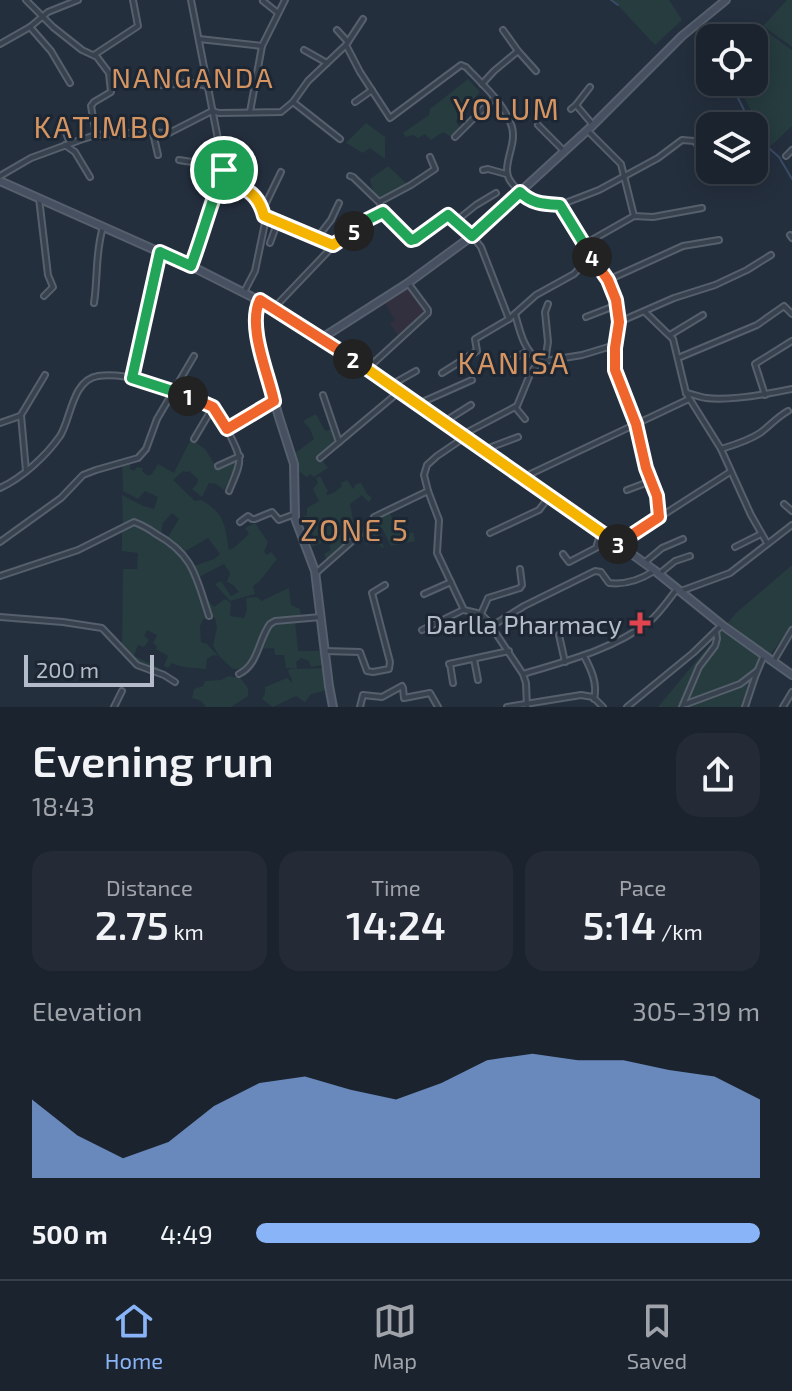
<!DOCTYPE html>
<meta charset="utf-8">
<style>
:root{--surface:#1b232e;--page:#242b36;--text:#f1f3f6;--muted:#a0a4aa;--line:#39404a;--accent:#8ab4f8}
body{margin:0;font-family:"Exo 2",sans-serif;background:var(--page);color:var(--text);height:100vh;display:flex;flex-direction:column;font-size:30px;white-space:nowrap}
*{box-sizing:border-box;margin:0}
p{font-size:26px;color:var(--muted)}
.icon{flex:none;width:44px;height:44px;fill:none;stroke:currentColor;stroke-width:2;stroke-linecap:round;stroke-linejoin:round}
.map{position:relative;height:707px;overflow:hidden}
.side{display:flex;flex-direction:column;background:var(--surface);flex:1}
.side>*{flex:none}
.buttons{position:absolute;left:696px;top:24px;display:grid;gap:16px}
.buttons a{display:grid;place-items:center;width:72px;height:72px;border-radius:16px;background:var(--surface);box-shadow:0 4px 20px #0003,0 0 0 2px var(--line);font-size:40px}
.scale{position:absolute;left:24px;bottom:20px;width:130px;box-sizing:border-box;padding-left:8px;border:4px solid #b4bcc9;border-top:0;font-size:22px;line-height:28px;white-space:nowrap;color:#b4bcc9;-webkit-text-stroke:6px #1d2633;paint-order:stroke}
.pin{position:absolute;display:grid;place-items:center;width:68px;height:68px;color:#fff;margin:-34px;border:4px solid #fff;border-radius:50%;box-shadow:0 2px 8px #0007}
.km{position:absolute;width:40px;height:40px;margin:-20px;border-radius:50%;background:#222;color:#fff;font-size:22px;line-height:40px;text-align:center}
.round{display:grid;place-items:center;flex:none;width:84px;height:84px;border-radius:24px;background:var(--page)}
.overview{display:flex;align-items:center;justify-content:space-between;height:136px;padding:0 32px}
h1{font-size:44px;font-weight:600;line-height:60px}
.stats{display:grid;grid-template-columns:repeat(3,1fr);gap:12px;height:136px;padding:8px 32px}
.stats div{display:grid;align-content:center;border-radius:20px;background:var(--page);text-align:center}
.stats b{font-size:40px;font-weight:600}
.stats small{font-size:22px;font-weight:400}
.stats p{font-size:22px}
.chart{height:224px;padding:16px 32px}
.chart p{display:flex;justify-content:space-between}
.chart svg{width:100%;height:144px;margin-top:8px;fill:var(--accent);opacity:.7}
ul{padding:0 32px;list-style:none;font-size:26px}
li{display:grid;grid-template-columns:128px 96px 1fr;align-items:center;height:60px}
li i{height:20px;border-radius:10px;background:var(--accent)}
.menu{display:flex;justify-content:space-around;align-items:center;height:112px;border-top:2px solid var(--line);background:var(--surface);font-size:22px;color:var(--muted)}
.menu a{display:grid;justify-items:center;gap:4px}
.menu .active{color:var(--accent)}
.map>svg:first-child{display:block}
.medical{fill:#32303f}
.green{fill:#263c3f}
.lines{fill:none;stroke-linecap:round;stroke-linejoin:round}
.stream{stroke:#394c67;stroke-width:2}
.street-casing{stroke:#565f6c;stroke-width:8}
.secondary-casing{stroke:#565f6c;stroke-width:10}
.street{stroke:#38414e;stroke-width:4}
.secondary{stroke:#465061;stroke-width:6}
.split-1-casing{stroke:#fff;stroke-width:16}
.split-2-casing{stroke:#fff;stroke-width:16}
.split-3-casing{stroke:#fff;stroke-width:16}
.split-4-casing{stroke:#fff;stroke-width:16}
.split-5-casing{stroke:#fff;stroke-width:16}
.split-6-casing{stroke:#fff;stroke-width:16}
.split-1{stroke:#22a559;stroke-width:10}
.split-2{stroke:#f0652b;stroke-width:10}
.split-3{stroke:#f5b400;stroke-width:10}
.split-4{stroke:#f0652b;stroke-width:10}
.split-5{stroke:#22a559;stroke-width:10}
.split-6{stroke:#f5b400;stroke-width:10}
.health-dot{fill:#e0444e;stroke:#1d2633;stroke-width:3}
.labels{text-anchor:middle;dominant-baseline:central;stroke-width:6;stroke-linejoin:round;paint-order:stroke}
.poi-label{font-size:26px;fill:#b4bcc9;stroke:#1d2633;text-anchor:end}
.neighbourhood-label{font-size:28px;letter-spacing:2px;fill:#d59563;stroke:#1d2633}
.quarter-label{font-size:30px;letter-spacing:2px;fill:#d59563;stroke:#1d2633}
</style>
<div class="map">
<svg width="792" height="707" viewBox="0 0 792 707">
<rect width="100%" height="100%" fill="#242f3e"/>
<polygon class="medical" points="405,288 408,288 424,310 424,313 399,336 390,324 395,320 384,301"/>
<g class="green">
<polygon points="613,0 669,0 682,20 655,45"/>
<polygon points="787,0 792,0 792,47 763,26"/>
<polygon points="763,29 792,50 792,126 771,146 735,82 754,82 754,40"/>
<polygon points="468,79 480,92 456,121 461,130 451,137 443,132 431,140 425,134 418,138 413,135 406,137 403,133 429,115 430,109"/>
<polygon points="366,123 385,137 385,159 370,148 363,153 346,143"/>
<polygon points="388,166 408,185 379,201 373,191 370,179"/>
<polygon points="316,414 325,431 332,429 337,443 319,457 328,468 314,477 311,474 306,477 300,472 294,454 314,439 310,429 303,421"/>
<path d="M191,439l14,10 12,19 20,-8 2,4 -15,26 -8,-6 -7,-1 -7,14 -10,-8 5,-5 1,-5 -9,-8 -2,1 -4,-1 -10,9 22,21 6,-1c23,12 24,25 28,50l6,-3 14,-13 -4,-6 10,-5 13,19 -4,10 3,3 4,-3 6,7 -18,23 -6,4 2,8 -25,7 -15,-17 6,-3 10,15 8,-4 -6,-7 -6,-3 3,-9 -6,-9 -25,13 -5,-11 20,-7 6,-5 -12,-16 -24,14 -16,-15 11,-18 -7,-6 -9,10 -2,11c-13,-7 -24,-16 -38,-10l-1,-29 21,11 11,3 4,-12 -13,-6 -7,8 -15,-8 -1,-27 9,-2 -1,7 4,2 3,-4 6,1 -1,3 6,5 4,-2 6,-10 16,9z"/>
<path d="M320,476l8,15 -2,2 1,2 8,-3 7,-6 -1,-3 6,-3 6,9 3,-5 5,-1 6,11 5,4 -3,4 -7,-7 -12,9c3,10 2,20 6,30l-29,26 -3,-6 7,-4 -2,-3 2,-3 -3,-4 -16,7 -2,-6 3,-6 -1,-3 -4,2 -1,-4 5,-4 -5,-8 -5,4 -2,-3 7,-4v-7l12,-7 -6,-12 5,-6 -2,-5z"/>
<polygon points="389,511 397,530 402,536 413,532 415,541 391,546 382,528 377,529 376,532 384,547 382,548 377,541 367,545 359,532 365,527 364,523"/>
<path d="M134,524l39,21 18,22 18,52h-6l-3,7 1,16 6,2 11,12 -5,-1 -6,4 -1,10c-11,-1 -25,-1 -34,-6l-4,5 -4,-2 4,-10 -12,-7 1,-3 -4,-3 4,-8 -10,-5 -3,6 5,4 -5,7 -6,-2 -4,11 26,12c-17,3 -27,-9 -38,-20l1,-79h14l1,-16 -16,-2v-23z"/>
<polygon points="792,565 792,637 785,635 751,680 742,707 658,707 736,613"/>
<polygon points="289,588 291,605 300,609 301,616 269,620 262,632 253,659 243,669 233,669 220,657 213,646 217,627 215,618 211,615 205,597 214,607 225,599 231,603 230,616 244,618 247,610 246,598 257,597 261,601"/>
<path d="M295,621l3,30h22l3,14 -12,2 -2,-6 -8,-3 -5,4 1,7 26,-1 3,18 -2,5 -13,3 -6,8 -9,-6 -23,11 -11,-8 3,-5v-7l22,-9 6,5 -5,-12 2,-2 7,-1h-11l-2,-13h-9l-1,-7 -14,1c9,-24 8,-27 35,-28z"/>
<path d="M229,676l11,2c5,6 10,10 8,18l-17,11h-25l-5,-6 -9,-3 2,-9 9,-3 2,-5 16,-1z"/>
</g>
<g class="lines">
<g class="stream">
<polyline points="611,0 618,5"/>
<polyline points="730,82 752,126"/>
<polyline points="754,129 762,142 779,157 792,179"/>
</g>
<g class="street-casing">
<g id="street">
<polyline points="26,0 53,27 82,50 97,57 109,73 111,92 94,102 91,106 96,135"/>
<path d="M191,0l33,170c14,22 39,18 41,53l-10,48 -11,21"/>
<polyline points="263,1 278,13"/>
<polyline points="30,27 51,51 70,83"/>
<polyline points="337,30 348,42"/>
<polyline points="503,30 518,51"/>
<polyline points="199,39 262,46"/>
<polyline points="0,44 30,27 48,12 78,0"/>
<polyline points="346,45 363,19"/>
<polyline points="304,50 327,63"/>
<polyline points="94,55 138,26 133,0"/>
<polyline points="482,84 494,71 518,51 536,71"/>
<polyline points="161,85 193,83 208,86"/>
<path d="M293,102l15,-21 38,-36 14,27 30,46 71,-53 5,2c16,17 39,37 46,60 4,15 -5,29 -5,43 0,8 4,12 8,17 15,17 24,16 45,18l23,40 25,35 8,20 3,22 -4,26v22l21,54 10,44 11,28 2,21"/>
<polyline points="355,102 372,90"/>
<polyline points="576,105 590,87"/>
<polyline points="571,109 576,105 593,125"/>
<polyline points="250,112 262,46 285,0"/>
<polyline points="63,125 70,143"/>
<polyline points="538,125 564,151"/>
<polyline points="748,126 756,121"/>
<polyline points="587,130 621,164 634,216"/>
<polyline points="153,133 158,155"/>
<polyline points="455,137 494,98"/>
<polyline points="65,145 75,152 90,177"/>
<polyline points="786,156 792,150"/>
<polyline points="430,157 435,169 411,185 381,201 380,206 383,212 413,240 445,215 450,215 472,236 481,247 509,319"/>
<polyline points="179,160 223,167"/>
<polyline points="483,170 488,169 506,174"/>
<polyline points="0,176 31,158 80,140 96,135 144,132 169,133 212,111 219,113 281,112 293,102 340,139"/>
<polyline points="350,176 353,177 380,203"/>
<polyline points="39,198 48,275 53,287 44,296"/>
<polyline points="560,205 599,190 658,158 682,140 694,141 707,155 710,155"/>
<polyline points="262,207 266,203 281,172"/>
<polyline points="264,216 333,245"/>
<polyline points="456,221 476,205 496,193"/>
<polyline points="790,235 792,238"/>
<polyline points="317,238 331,220 339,203"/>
<polyline points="270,243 278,221"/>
<polyline points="583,245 634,216 653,217 702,208"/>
<polyline points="191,266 202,236 208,209 223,170"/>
<polyline points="608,280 683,246 719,240"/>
<path d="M94,303c4,-26 1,-50 9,-76"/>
<polyline points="274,308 335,244 351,234 363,222 382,212"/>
<polyline points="645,312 673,339 686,393 721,449 751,515 767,543"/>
<path d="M515,314c6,21 8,33 24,48"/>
<polyline points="586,317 617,305"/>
<polyline points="619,322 674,298 715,285 747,270 771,255"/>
<polyline points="670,335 703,315"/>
<polyline points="678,358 757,325 784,306 792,314"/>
<polyline points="545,362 548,342 545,312 548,304"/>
<polyline points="503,364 528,351"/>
<polyline points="367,369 428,313 428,310 408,283"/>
<polyline points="442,373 477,351 475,339 509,319 536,295 574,274 591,256"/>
<polyline points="132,378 160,252"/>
<polyline points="391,385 416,371"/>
<path d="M686,393c7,1 13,4 20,5 24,3 62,-4 86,-9"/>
<polyline points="323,395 339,442"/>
<polyline points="765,395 755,364 792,341"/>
<polyline points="418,404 472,380"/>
<polyline points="515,407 525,419"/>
<polyline points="444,422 471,405"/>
<polyline points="0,423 20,416"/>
<path d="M227,429c16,33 16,28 2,62"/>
<polyline points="462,435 517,406 531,372 539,362 582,355 615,345"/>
<polyline points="465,437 437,456 427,465 424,475 428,491 439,520 437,553 464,610 481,614 487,620 523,674 526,683 527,707"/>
<polyline points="194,439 213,407"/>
<polyline points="486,449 518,437"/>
<path d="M721,449c13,-4 27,-8 39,-16 10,-7 17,-16 28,-22"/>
<polyline points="320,458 400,391"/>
<polyline points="218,466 240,456"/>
<polyline points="26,471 21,415 45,375"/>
<polyline points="524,477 689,399"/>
<path d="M0,488c22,-10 46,-32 60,-52 11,-17 12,-56 38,-60 32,-5 76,15 106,26l9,5 14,22 47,-28"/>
<polyline points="627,490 651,481"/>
<polyline points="784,504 792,511"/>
<polyline points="374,517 428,491"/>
<polyline points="240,522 248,516 252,519 255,519 272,512 279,520 295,514"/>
<polyline points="490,533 539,510 549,497"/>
<polyline points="0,542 61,498 83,475 96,470 138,458 146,449 157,419 194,356"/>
<polyline points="618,544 730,472"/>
<polyline points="735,547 761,534"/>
<polyline points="563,554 569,562 596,548 601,532"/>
<polyline points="644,563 662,548 683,539"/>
<polyline points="316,573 359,535"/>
<polyline points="659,574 675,561 690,556"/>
<path d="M0,576l78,-26 56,-28c8,3 15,7 22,12 38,21 40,43 53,82"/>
<polyline points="681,591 730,573 792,525"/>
<polyline points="424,594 451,582"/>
<polyline points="481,614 488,598 520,588 522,585 520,569"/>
<polyline points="0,617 63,622 102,628 137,665 164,675 175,682"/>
<path d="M492,626l32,-20 71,-35 6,1 8,11c17,2 31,-3 45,-12"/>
<polyline points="422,630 463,610"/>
<polyline points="559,635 565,662"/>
<polyline points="325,651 360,652 367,671 373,672 389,669 390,662 372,593 385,585"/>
<path d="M584,656c7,13 14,28 10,43"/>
<polyline points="474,659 478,680"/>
<polyline points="773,662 792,630"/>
<polyline points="449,664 509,651"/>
<polyline points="450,664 453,683"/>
<path d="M239,674c20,-10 19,-34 31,-50l5,-3 46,-4"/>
<path d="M523,674c43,-13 89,-24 126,-52 11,-9 20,-23 28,-33"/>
<polyline points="686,704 740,684 757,671"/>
<polyline points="114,707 122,691"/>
<polyline points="360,707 363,695 382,697 402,686 403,688 404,698 430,693 438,707"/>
<polyline points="507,707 581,695 593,697 603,707"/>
<polyline points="627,707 693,653 722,625"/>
<polyline points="682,707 699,667 715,646 717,639 716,631"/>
<polyline points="745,707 755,677 764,655"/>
<polyline points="783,707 792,692"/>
</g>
</g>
<g class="secondary-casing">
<g id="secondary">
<polyline points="0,181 191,266 274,308 400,391 618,544 654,570 722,625 792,675"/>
<polyline points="260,300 256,311 256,331 278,414 294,464 295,518 315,571 329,686 333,707"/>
<polyline points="322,338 408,283 472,236 593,125 682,36 726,0"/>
</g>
</g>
<use href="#street" class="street"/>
<use href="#secondary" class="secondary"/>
</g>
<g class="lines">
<g class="split-1-casing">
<path id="split-1" d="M188,396l-56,-18 28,-126 31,14c12,-32 20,-64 33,-96"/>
</g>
<g class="split-2-casing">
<path id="split-2" d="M188,396l25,11 14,22 47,-28c-6,-28 -27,-75 -14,-101l93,59"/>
</g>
<g class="split-3-casing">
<polyline id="split-3" points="353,359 618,544"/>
</g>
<g class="split-4-casing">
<polyline id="split-4" points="592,257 608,280 616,300 619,322 615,348 615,370 636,424 646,468 657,496 659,517 618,544"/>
</g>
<g class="split-5-casing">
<path id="split-5" d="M354,231l9,-9 20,-10 28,28 4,-1 33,-24 24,21 48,-44c12,12 24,12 40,13l32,52"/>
</g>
<g class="split-6-casing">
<path id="split-6" d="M224,170c13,21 32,15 40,46l69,29 21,-14"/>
</g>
<use href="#split-1" class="split-1"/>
<use href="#split-2" class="split-2"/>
<use href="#split-3" class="split-3"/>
<use href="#split-4" class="split-4"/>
<use href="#split-5" class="split-5"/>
<use href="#split-6" class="split-6"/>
</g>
<path class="health-dot" d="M636 611h8v8h8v8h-8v8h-8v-8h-8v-8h8z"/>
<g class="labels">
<g class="poi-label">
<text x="622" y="623">Darlla Pharmacy</text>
</g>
<g class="neighbourhood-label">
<text x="193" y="77">NANGANDA</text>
</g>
<g class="quarter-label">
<text x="507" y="108">YOLUM</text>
<text x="103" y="126">KATIMBO</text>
<text x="514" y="362">KANISA</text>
<text x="355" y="529">ZONE 5</text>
</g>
</g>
</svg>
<div class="buttons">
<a><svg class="icon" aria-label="locate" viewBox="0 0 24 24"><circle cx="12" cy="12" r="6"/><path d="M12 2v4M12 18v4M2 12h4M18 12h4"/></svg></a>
<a><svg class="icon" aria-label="layers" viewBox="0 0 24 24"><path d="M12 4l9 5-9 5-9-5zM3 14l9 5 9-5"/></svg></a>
</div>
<div class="scale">200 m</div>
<div class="pin" style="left:224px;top:170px;background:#1e9e55"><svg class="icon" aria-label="arrive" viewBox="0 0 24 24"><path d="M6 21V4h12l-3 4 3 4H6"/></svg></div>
<b class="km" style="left:188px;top:396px">1</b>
<b class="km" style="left:353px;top:359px">2</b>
<b class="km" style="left:618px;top:544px">3</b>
<b class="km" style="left:592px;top:257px">4</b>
<b class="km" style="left:354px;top:231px">5</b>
</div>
<section class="side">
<div class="overview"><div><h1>Evening run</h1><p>18:43</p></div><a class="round"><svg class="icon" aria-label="share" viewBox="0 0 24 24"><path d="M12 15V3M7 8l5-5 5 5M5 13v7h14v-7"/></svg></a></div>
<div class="stats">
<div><p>Distance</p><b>2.75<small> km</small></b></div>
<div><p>Time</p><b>14:24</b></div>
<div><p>Pace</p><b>5:14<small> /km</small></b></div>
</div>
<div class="chart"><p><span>Elevation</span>305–319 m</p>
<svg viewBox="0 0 160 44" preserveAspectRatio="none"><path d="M0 44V20L10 31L20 38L30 33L40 22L50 15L60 13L70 17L80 20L90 15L100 8L110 6L120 8L130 8L140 11L150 13L160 20V44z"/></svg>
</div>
<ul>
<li><b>500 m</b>4:49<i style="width:100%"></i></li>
</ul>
</section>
<nav class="menu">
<a class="active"><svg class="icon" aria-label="home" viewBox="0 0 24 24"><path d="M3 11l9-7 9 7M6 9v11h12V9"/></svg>Home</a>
<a><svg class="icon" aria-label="map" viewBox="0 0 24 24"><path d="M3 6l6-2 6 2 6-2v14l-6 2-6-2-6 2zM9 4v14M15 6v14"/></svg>Map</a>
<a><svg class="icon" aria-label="saved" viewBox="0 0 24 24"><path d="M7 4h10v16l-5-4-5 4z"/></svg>Saved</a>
</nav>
